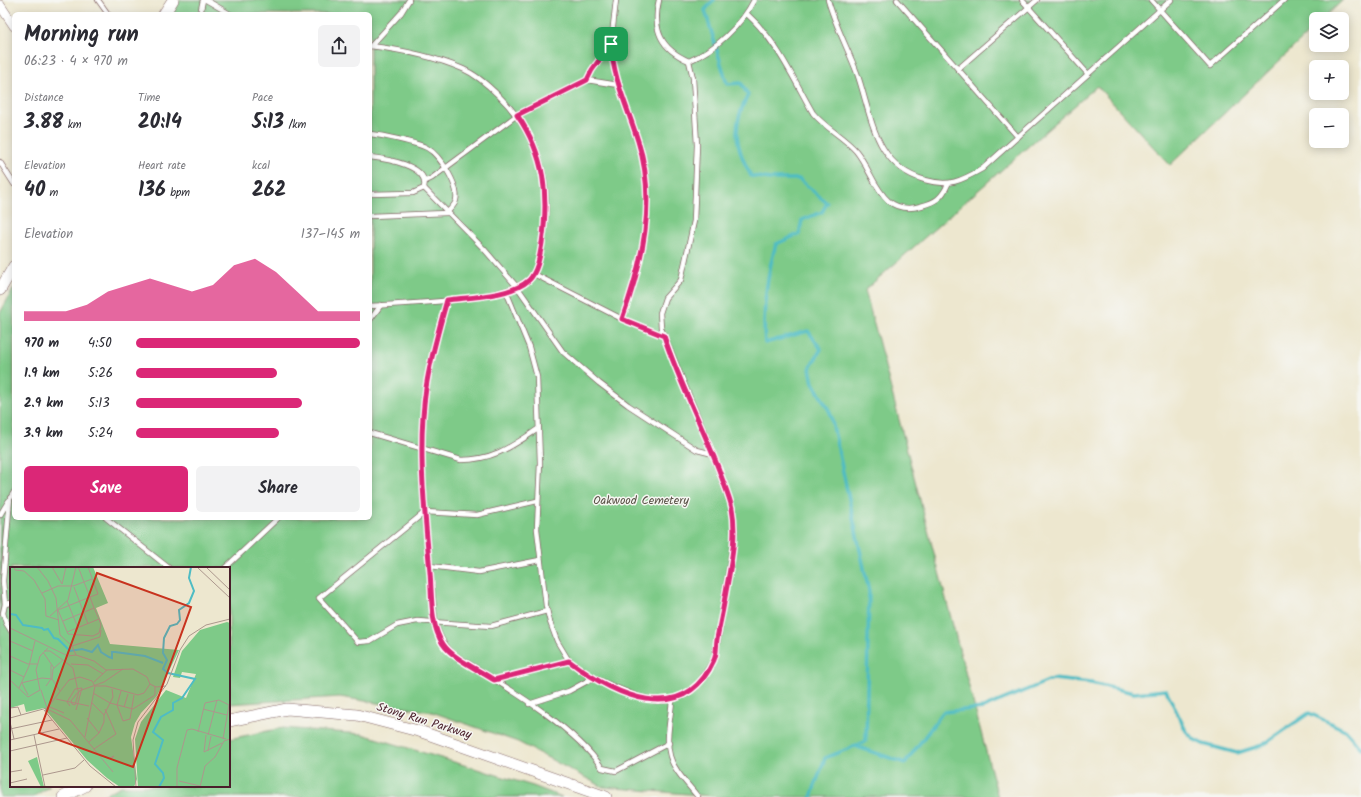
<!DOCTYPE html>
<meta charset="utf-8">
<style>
:root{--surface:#fff;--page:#f2f2f3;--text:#2b2b33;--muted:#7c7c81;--accent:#db2777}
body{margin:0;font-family:Kalam,sans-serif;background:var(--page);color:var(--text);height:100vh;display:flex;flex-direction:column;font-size:15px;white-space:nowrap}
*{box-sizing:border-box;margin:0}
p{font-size:13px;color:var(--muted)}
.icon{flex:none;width:22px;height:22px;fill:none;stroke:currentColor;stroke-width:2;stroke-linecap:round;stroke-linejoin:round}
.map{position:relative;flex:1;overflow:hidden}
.side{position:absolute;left:12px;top:12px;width:360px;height:508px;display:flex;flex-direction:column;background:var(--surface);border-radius:6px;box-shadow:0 2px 10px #0003}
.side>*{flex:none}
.controls{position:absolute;left:1309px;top:12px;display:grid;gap:8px}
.controls a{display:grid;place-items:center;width:40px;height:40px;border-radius:6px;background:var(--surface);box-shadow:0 2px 10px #0003;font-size:20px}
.pin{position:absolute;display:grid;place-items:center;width:34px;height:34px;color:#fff;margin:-17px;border-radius:8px;box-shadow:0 2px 6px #0006}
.round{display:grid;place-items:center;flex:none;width:42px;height:42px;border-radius:6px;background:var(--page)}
.overview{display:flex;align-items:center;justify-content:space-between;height:68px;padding:0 12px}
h1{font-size:22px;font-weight:800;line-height:30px}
.figures{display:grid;grid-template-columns:repeat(3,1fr);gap:6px;height:68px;padding:4px 12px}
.figures div{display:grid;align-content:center}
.figures b{font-size:20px;font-weight:800}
.figures small{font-size:11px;font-weight:400}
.figures p{font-size:11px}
.chart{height:112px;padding:8px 12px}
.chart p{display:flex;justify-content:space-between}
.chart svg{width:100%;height:72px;margin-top:4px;fill:var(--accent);opacity:.7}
.button{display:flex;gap:8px;margin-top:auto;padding:8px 12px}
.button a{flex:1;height:46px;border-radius:6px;background:var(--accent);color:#fff;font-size:16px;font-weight:800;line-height:46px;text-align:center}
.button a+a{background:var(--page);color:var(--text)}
ul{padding:0 12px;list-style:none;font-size:13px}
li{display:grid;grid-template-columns:64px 48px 1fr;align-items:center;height:30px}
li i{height:10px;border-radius:5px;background:var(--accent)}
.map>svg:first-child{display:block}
.green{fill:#7eca88;stroke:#64745a}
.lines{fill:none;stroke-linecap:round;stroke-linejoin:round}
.stream{stroke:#4ebcc4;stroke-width:3.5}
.service-casing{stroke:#836564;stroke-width:6}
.minor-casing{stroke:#836564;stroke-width:10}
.tertiary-casing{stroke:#836564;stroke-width:12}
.service{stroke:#fff;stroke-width:4.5}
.minor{stroke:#fff;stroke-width:9}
.tertiary{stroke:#fff;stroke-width:11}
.route-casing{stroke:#fff;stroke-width:8}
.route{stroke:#db2777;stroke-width:5}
.labels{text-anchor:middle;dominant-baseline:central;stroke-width:3;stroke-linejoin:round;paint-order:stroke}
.park-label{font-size:12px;fill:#5a5247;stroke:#f6f6f2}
.street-label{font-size:12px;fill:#4a1f2b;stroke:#f6f6f2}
.inset-river{fill:none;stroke:#4ebcc4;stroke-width:2}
.inset-road{fill:none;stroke:#ac978d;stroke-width:1}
.view{fill:#c8321e;fill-opacity:0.15;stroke:#c8321e;stroke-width:2}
.inset-edge{fill:none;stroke:#4a1f2b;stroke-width:2}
</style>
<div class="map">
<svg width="1361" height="797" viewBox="0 0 1361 797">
<rect width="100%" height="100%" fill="#f6f6f2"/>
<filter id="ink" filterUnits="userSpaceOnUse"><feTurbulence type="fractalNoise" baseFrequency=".025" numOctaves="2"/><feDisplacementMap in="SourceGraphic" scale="8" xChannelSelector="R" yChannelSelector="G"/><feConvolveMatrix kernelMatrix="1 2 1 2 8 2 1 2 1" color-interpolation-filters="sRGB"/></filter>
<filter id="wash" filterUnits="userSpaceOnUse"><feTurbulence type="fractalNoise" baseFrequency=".012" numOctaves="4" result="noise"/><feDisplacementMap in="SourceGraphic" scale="16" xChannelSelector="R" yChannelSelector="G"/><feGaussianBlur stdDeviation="0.9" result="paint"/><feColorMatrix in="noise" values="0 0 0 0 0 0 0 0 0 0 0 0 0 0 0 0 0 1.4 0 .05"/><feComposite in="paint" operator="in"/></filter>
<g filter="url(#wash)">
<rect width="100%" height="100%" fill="#ede7cf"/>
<g class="green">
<polygon points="180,0 1343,0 1323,19 1316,19 1316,26 1170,165 1097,86 865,290 998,797 723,797 603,787 518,742 432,712 340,697 229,704 229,568 11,568 11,786 50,786 33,797 0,797 0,313 14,288 14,518 370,518 370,14 172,14"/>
<polygon points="282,728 362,734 533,786 562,797 100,797 121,786 229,786 229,739"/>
</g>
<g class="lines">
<g class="stream">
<path d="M714,0l-9,10 22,74 14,-1 7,12c-17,31 -13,51 3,81l19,3h29l28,24 -5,9 -20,8 -3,14 -23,10c-10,34 -14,65 -11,99l43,-12 13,18 -11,19 3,15 17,29 39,179 -3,150 -11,5"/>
<polyline points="811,797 825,758 855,746 905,763 943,712 983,708 1053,679 1091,683 1134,693 1166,690 1186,731 1195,740 1203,744 1237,753 1263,745 1309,713 1345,730 1361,748"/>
</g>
</g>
</g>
<g filter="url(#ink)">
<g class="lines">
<g class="service-casing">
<g id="service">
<polyline points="98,0 108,14"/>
<polyline points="206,0 230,14"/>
<path d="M659,0c-7,30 2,49 30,61 26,-11 52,-35 65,-61"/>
<path d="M828,0c7,25 20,49 29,73 15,43 17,93 68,107 24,7 36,1 57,-11l189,-169"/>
<polyline points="897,0 1018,137"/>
<polyline points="1022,0 1088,74"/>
<polyline points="1151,0 1210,66 1284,0"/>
<polyline points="200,14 203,0"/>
<path d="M747,14c30,27 46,64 66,99 12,15 30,23 43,38 19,23 24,67 65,55 15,-4 21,-8 27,-22"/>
<path d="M611,44c2,35 17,64 27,97 19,60 5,120 -16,178"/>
<path d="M370,46c33,4 63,10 93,23 14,6 26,17 36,27 36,35 53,82 45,132 -3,16 -3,43 -17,53 -28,21 -120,22 -157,25"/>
<polyline points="371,46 401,13 409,0"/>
<polyline points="958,69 1037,0"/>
<polyline points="587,80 618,85"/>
<path d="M370,134c11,1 48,9 57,14 13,7 35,41 28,55 -2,4 -6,7 -8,10l-77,3"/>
<path d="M370,157c15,2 60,8 54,31l-11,5 -43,1"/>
<polyline points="0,162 14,184"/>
<polyline points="424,182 432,178 517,115 587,80 592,70 611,44 616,0"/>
<polyline points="424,188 484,249 518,288 563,352 599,383 628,405 697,450 713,454"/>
<polyline points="534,274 622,319 664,336"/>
<polyline points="506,291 529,347 537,377 540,463 537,529 546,606 550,622 557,641 569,661 589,676 639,697 657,701 672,700 687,694 698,685 715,658 735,530 732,507 711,449 661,328 660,313 665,298 681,280 694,221 697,145 693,78 689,61"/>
<path d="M447,300c-8,29 -17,59 -21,89 -11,74 3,159 9,233 4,14 8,22 18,32 45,28 121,71 149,114l14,3 53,-28"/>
<polyline points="370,320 381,305"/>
<path d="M370,433l91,27c33,0 51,-14 77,-31"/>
<polyline points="10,498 3,581 5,604 3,613 6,623 11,631"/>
<polyline points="537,501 477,515 425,512 319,598 358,642 370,641 397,625 417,621 491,626 547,611"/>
<polyline points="0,515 14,492"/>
<polyline points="106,518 169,568"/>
<polyline points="430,566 479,572 540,560"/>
<polyline points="225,568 278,518"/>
<polyline points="5,604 11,603"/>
<polyline points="495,680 569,661"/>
<path d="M672,700c-1,17 -7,39 -2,56 4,15 18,28 28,41"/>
<polyline points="529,704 569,691 593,678"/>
</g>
</g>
<g class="minor-casing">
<polyline id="minor" points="0,5 14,26"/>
</g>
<g class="tertiary-casing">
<g id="tertiary">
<polyline points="164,14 173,0"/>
<polyline points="0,290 14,266"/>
<polyline points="229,721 287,709 357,715 422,732 606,797"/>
<polyline points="63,797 85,786"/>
</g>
</g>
<use href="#service" class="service"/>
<use href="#minor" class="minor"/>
<use href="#tertiary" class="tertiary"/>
</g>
</g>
<g class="lines" filter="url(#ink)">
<g class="route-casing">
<path id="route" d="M611,44c2,35 17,64 27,97 19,60 5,120 -16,178l42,17c15,46 38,89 55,134 4,12 10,25 13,38 6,31 -3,64 -8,95 -2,12 -5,24 -7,36 -1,7 0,15 -3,21 -31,69 -100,35 -145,1l-75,19c-15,-10 -42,-22 -51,-36 -13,-19 -11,-49 -13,-71 -5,-61 -13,-124 -4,-185 4,-29 13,-59 21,-88 24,-3 65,-4 82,-20 9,-9 11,-26 13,-37 7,-47 3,-88 -25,-128l70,-35 5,-10z"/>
</g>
<use href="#route" class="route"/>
</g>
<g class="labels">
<g class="park-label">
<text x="641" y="500">Oakwood Cemetery</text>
</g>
<g class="street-label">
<text transform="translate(424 721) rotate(17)">Stony Run Parkway</text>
</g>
</g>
<g transform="translate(10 567)">
<rect width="220" height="220" fill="#ede7cf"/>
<path d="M0,0h83l15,36 -12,5 14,36 69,6 -22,46 -16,17 -6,10 -4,14 6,42 -3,8h-14l-13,-9 -20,-18 -43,-52 -18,4 -2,-8 -14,4zM217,55l3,1v164h-92l-3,-48 6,-17 25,-32 20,8 10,-24 -14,-2 -2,6 -7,-1 9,-26 18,-21zM27,190l7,30h-3l-13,-26z" fill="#7eca88"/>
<path class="inset-river" d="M0,47l6,1 7,10 19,3 2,2 4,-1 6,9 4,1 12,12 12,-2 10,3 6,-7 3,7 8,5 3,1v-6h3l30,4 18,7M149,220l5,-9 -1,-5 -8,-9 8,-24 -10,-8 8,-15 12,-7v-7l9,-5 13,-19 -27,-6 -5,-4 4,-9 -4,-7 1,-15 6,-12 7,-2 3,-4 -1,-10 10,-7 5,-12 -5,-13 2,-11"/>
<path class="inset-road" d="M4,0l1,3 9,1 10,9 11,19 1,17 13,4M42,0l10,17 4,-17M67,0l2,2 5,13 6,15 4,11 5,11 2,6 -2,8 -6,3 -25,-2 -10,-24 32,-13 8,-3 -10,-27M187,0l33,31M196,0l24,23M64,20l14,37M32,26l16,-7h15l19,-7M57,34l11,27M40,49l18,-16 8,-33M53,54l31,-13M0,61l58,28 8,-1 -4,-9 -12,-11 -4,-37 -8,-17 -11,-14M57,65l32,-13M0,74l23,10M62,79l28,-9 1,-7M34,84h6l13,9 -10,9 -1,10M33,85l11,16M66,88l18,6 12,9 27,-1 14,8 3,7 -6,9 -6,2 -32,-9h-11M0,89l18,8h9M53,93l10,8 5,23M61,97l17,1 15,9M0,103l14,7M0,113l18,17 12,-7 -4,-20 4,-14 8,-8M84,115l13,-12M11,116l21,-5 10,1 8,12M12,116l6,12M140,117l6,3 10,-1M36,119l5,-7v-14M9,121l10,-22 6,-25M31,123l6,18M69,124l25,-9 19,-13M69,124l-4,14 -3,-1 -1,-3zM111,124l-4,14 6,16 7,-2 4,-24M83,126l17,10 23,6 22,-14v-9M46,132l33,7M60,139l-3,-4 8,-13 7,-1 -6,22M40,140l14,6M114,140l4,-13M0,141l8,-1 3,8M37,142l23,11 43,52M193,142l24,6M34,143l46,56 26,21M35,144l24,-31 11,-3 12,4 3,5 -10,51M94,148l9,-18 -1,-8M0,151l37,-10M77,151l12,15M0,155l4,17M0,162l42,-9M188,165l7,-29 14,-3 10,5 -6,34M24,168l11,52M196,168l-2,17 18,-9M198,168l9,-35M0,173l49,-11M79,175l10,-9 5,-11v-7l-13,-13M84,182l22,-15 -11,-25M0,184l57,-13M198,184l3,-15M89,187l12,5 3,-3 -4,2M0,205l12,-2M33,208l32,-7 9,-8M169,214l21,5M0,216l17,-4M126,220l-3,-47 5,-18 29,-38 13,-34 9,-14 17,-11 24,-6M167,220v-19l10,-38 5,-1 34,10M190,220l5,-21 10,-9 9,-16 6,-2"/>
<path class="view" d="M87,6l94,34 -58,160 -94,-34z"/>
<rect width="220" height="220" class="inset-edge"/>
</g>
</svg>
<div class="controls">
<a><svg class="icon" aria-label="layers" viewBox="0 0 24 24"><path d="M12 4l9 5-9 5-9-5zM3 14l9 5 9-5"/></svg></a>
<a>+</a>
<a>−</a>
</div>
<div class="pin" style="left:611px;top:44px;background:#1e9e55"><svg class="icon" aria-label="arrive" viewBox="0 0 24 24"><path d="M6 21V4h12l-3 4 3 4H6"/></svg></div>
<section class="side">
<div class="overview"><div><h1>Morning run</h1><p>06:23 · 4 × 970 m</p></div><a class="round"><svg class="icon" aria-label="share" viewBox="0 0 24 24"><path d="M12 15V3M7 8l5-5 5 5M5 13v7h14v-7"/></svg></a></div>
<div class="figures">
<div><p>Distance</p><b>3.88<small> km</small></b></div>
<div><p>Time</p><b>20:14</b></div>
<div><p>Pace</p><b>5:13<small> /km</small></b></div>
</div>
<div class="figures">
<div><p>Elevation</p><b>40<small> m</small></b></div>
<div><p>Heart rate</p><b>136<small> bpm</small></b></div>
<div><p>kcal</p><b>262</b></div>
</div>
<div class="chart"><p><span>Elevation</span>137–145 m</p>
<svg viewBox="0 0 160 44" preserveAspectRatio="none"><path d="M0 44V38L10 38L20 38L30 34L40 26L50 22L60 18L70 22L80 26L90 22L100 10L110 6L120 14L130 26L140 38L150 38L160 38V44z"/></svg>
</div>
<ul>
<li><b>970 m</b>4:50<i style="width:100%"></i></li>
<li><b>1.9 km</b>5:26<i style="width:63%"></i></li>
<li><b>2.9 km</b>5:13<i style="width:74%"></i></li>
<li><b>3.9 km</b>5:24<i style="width:64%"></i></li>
</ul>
<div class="button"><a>Save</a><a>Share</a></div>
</section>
</div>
